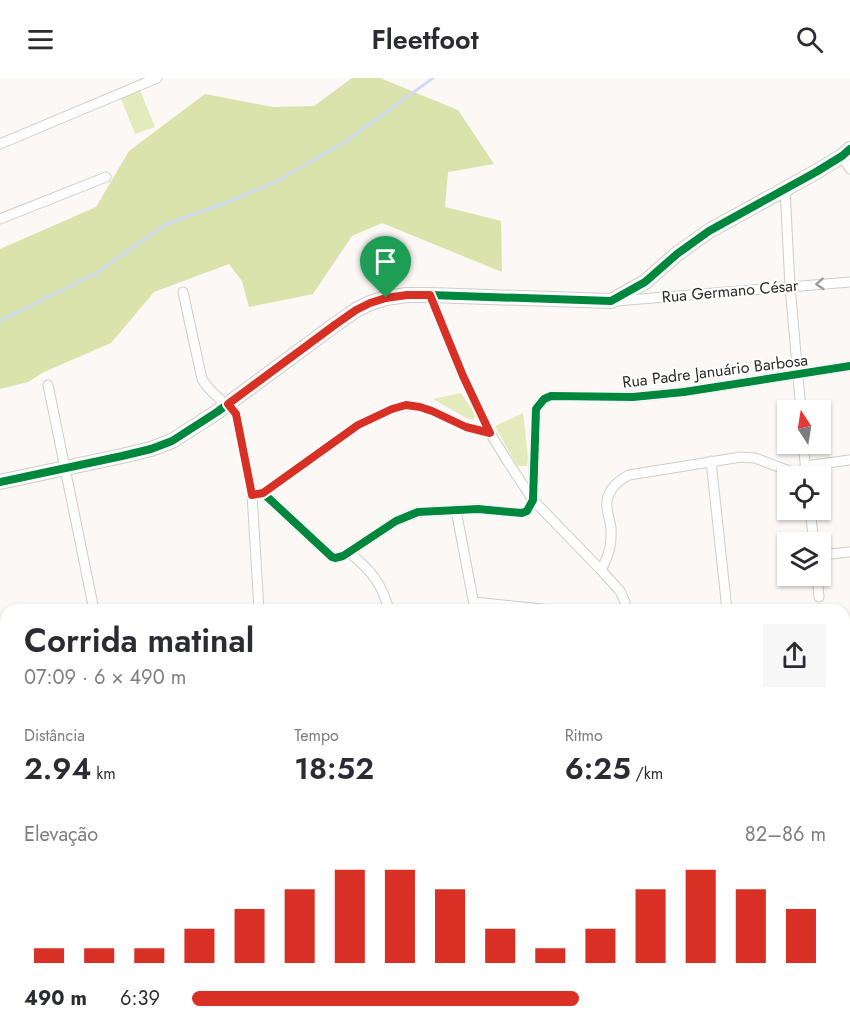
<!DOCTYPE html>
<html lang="pt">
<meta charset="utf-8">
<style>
:root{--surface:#fff;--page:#f7f7f7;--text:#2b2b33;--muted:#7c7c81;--accent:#d93025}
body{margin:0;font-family:Jost,sans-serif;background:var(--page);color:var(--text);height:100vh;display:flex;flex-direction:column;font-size:22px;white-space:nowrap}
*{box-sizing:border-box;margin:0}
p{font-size:20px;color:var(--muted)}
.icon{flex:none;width:33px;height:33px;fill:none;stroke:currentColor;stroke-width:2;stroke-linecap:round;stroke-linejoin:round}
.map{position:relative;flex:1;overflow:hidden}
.side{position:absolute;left:0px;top:526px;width:850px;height:430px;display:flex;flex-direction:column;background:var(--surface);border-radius:18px 18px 0 0;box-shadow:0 2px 4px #0004}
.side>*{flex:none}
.needle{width:39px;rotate:348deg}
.tools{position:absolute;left:777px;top:322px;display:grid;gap:12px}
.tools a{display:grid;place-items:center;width:54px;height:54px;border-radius:0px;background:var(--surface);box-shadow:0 2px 4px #0004;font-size:30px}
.pin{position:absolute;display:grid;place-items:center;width:51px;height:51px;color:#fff;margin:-62px -26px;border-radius:50% 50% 50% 0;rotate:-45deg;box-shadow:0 0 6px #0007}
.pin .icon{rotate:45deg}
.round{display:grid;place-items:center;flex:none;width:63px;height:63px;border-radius:0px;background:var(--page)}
.headline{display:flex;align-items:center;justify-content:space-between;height:102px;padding:0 24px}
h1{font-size:33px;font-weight:600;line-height:45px}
.stats{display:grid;grid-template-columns:repeat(3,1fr);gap:9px;height:102px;padding:6px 24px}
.stats div{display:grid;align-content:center}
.stats b{font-size:30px;font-weight:600}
.stats small{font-size:16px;font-weight:400}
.stats p{font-size:16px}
.chart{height:168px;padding:12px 24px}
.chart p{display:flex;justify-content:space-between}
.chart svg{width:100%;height:108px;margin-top:6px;stroke:var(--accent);stroke-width:6}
ul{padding:0 24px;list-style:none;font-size:20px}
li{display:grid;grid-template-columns:96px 72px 1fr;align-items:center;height:45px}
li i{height:15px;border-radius:8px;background:var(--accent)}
header{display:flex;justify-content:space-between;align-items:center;height:78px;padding:0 24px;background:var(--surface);font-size:27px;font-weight:600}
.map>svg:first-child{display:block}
.green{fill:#e3ebbd}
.forest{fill:#dae3ab}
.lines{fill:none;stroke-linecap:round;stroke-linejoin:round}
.stream{stroke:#cfdbf1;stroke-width:3}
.street-casing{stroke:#cecdca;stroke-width:11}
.secondary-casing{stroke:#cecdca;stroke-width:16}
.street{stroke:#fefefe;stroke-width:9}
.secondary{stroke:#fefefe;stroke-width:14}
.cycleway-casing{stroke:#fff;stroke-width:11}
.cycleway{stroke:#00873e;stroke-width:8}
.oneway{stroke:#9f9e9d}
.route-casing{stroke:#fff;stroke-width:12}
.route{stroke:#d93025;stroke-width:8}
.labels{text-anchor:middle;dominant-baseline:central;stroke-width:4.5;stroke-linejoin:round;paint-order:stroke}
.street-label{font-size:16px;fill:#2b2927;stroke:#fff}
</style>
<header><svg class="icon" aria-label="menu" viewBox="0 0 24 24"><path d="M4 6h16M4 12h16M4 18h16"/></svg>Fleetfoot<svg class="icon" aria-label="search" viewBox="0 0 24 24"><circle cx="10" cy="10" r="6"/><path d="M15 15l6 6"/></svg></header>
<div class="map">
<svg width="850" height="956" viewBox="0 0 850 956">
<rect width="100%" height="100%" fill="#fbf8f5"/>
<g class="green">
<polygon points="139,10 155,49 135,56 120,18"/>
<polygon points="461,315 474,334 475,338 473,342 468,341 433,321"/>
<polygon points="523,335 528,379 527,388 517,388 495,348"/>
<polygon points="6,665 6,760 0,761 0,666"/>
</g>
<polygon class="forest" points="352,0 380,0 458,32 494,86 448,94 445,129 501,143 502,194 382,145 352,158 313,216 249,229 242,203 229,186 154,214 111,265 44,294 28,304 0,311 0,171 96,129 129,73 205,16 273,29 314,28"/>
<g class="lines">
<polyline class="stream" points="0,243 98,194 166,146 228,124 279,102 345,64 433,0"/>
<g class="street-casing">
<g id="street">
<polyline points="0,66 157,0"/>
<polyline points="842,78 850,91"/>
<polyline points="785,111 790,208 801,333"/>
<polyline points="0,141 106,99"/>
<path d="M183,214l19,87c9,16 22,21 34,35l16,80 7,116"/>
<polyline points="430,217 463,298 490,355 508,384 533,422 601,492 620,513 625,524 625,532"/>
<polyline points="616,223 850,204"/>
<polyline points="48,307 94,532"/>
<polyline points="803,366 806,393"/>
<polyline points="711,383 727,532"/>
<polyline points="805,388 850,382"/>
<polyline points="263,415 358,347 392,331 406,328 420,329 432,333 466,349 490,355"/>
<polyline points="252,416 263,415 332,479 335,480 343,478 396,443 418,434 478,431 522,435 527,433 533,422 536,331 544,321 551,318 633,319 684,314 850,288"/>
<polyline points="456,432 475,532"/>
<polyline points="810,432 814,465"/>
<path d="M350,475c21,17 32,31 39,57"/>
<polyline points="820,477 850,474"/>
<path d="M601,492c8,-15 11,-25 10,-42 -1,-7 -3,-13 -4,-20 -2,-16 9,-26 22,-33l112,-18 14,1 50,19"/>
<polyline points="817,498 819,519"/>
<polyline points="474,524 552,532"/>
<polyline points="844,607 850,606"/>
<polyline points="844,614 850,640"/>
<polyline points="0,659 6,658"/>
<polyline points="844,667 850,666"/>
<polyline points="0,770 6,769"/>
<polyline points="0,794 6,819"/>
<polyline points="182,951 183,956"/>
</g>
</g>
<g class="secondary-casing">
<g id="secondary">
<polyline points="0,404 122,378 151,371 172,363 217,334 336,246 356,232 370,225 386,220 407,217 430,217 611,223 645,204 677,176 709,153 816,94 842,78 850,71"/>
<polyline points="0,897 6,899"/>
<polyline points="390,951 405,956"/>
</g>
</g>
<use href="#street" class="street"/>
<use href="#secondary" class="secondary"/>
<g class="cycleway-casing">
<g id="cycleway">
<polyline points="0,404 122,378 151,371 172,363 217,334 336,246 356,232 370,225 386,220 407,217 430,217 611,223 645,204 677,176 709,153 816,94 842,78 850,71"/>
<polyline points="252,416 263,415 332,479 335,480 343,478 396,443 418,434 478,431 522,435 527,433 533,422 536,331 544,321 551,318 633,319 684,314 850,288"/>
</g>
</g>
<use href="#cycleway" class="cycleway"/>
</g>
<defs><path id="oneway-chevron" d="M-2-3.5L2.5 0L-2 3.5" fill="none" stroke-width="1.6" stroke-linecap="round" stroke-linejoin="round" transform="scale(1.5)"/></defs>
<use class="oneway" href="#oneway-chevron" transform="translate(820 206) rotate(176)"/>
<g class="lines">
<g class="route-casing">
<polygon id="route" points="407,217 430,217 463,298 490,355 466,349 432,333 420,329 406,327 392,331 358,347 263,415 252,417 236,336 228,326 336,246 356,232 370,225 386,220"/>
</g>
<use href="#route" class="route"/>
</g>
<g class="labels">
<g class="street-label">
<text transform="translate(730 213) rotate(-5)">Rua Germano César</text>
<text transform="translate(715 293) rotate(-7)">Rua Padre Januário Barbosa</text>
</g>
</g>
</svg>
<div class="tools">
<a><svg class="needle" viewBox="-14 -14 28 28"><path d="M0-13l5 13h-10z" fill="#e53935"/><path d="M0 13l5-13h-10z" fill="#7c7c81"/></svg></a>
<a><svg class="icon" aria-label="locate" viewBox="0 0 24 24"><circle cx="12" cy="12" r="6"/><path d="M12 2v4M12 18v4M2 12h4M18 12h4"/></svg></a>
<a><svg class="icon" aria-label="layers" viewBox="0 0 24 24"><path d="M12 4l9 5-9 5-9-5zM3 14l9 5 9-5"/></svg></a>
</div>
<div class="pin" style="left:386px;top:220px;background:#1e9e55"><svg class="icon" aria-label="arrive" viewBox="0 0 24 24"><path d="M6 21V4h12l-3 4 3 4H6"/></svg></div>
<section class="side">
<div class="headline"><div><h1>Corrida matinal</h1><p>07:09 · 6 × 490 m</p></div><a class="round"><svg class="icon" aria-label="share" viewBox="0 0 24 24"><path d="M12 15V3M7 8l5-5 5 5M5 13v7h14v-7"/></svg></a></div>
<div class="stats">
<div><p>Distância</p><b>2.94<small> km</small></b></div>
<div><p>Tempo</p><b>18:52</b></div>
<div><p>Ritmo</p><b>6:25<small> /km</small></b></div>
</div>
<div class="chart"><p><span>Elevação</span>82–86 m</p>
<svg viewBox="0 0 160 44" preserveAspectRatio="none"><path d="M5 44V38M15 44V38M25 44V38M35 44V30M45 44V22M55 44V14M65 44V6M75 44V6M85 44V14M95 44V30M105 44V38M115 44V30M125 44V14M135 44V6M145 44V14M155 44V22"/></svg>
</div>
<ul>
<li><b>490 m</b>6:39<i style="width:61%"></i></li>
</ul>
</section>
</div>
